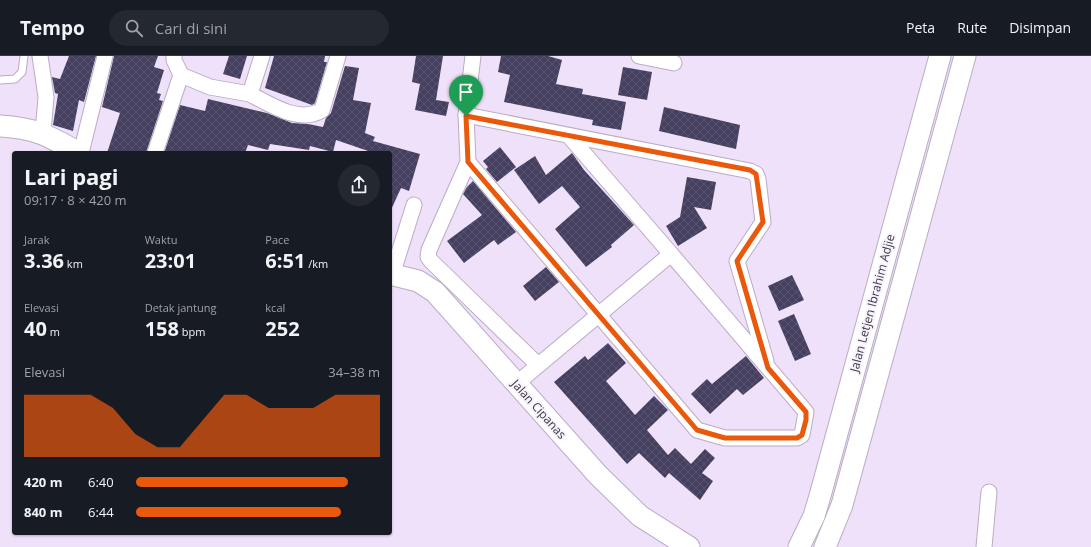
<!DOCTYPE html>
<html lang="id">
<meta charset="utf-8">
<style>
:root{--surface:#171b24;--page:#242831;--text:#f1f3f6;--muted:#9ea1a6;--line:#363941;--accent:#ea580c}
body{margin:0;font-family:"Open Sans",sans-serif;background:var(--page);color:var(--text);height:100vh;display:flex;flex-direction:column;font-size:15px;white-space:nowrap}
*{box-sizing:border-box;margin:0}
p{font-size:13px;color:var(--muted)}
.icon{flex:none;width:22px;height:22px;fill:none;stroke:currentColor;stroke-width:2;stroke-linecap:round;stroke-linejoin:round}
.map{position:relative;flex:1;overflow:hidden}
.side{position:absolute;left:12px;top:95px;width:380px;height:384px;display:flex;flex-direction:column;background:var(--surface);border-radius:4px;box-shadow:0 1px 3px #0004}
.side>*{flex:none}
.pin{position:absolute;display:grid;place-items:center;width:34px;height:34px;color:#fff;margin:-41px -17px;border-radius:50% 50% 50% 0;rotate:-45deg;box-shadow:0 0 4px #0007}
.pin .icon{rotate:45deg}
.round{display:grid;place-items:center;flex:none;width:42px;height:42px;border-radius:21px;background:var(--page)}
.overview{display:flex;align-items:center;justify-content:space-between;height:68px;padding:0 12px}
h1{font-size:22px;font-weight:700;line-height:30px}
.stats{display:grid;grid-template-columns:repeat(3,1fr);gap:6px;height:68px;padding:4px 12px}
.stats div{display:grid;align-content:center}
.stats b{font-size:20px;font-weight:700}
.stats small{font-size:11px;font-weight:400}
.stats p{font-size:11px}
.chart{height:112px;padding:8px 12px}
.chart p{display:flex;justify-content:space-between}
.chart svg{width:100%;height:72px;margin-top:4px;fill:var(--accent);opacity:.7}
ul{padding:0 12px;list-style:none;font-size:13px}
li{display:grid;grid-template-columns:64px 48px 1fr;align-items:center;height:30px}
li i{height:10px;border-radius:5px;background:var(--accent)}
header{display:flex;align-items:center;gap:24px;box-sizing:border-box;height:56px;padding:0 20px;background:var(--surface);border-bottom:1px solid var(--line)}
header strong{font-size:19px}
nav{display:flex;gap:22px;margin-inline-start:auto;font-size:14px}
.search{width:280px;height:36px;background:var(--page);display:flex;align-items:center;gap:10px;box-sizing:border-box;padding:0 14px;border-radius:22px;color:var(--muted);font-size:15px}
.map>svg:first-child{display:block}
.building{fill:url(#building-cross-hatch)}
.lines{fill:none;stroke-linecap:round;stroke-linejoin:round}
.lane-casing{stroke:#baacc4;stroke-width:9}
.street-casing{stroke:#baacc4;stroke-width:17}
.secondary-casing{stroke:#baacc4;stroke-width:23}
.lane{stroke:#fff;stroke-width:7}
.street{stroke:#fff;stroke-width:15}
.secondary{stroke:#fff;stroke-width:21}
.route-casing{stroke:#fff;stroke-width:8}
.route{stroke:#ea580c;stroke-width:5}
.labels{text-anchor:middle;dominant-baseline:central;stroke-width:4;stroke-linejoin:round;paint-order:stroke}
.street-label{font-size:12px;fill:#3e3842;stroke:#f8f2fd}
</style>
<header>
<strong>Tempo</strong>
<div class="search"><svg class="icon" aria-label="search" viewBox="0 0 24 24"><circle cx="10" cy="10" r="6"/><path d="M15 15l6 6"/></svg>Cari di sini</div>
<nav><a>Peta</a><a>Rute</a><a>Disimpan</a></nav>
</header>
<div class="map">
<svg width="1091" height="491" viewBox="0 0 1091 491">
<defs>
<pattern id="building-cross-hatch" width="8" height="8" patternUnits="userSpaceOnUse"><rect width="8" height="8" fill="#454060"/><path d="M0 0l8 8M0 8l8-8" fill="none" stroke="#58546f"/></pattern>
</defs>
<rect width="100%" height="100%" fill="#f0e1fb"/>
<g class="building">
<polygon points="69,0 96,0 84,46 79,44 73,75 53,69 58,38 55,37 52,21 60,23"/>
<polygon points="114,0 158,0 154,11 164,14 157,37 161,38 159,44 163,45 146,97 107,97 120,57 102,51"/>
<polygon points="229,0 247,0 240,23 223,18"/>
<polygon points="274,0 325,0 324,6 327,6 315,47 312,49 265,32"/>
<polygon points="416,0 443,0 436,44 449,46 446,60 415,54 420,28 412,26"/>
<polygon points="501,0 548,0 562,4 556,28 583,33 582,38 626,46 621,74 592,69 593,64 504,46 510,19 498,16"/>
<polygon points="345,10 359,12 353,44 371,47 365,77 375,81 373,85 420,98 409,135 401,132 390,156 390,97 374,97 336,84 333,96 310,90 309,94 270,88 268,94 248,89 245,97 164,97 180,49 205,55 208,43 267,57 292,67 308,68 323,71 326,62 331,57"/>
<polygon points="623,11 652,16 647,44 618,39"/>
<polygon points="664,51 740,69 736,93 659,75"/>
<polygon points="500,91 516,111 497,126 486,113 488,111 483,105"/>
<polygon points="572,97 584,114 634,169 611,189 612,191 586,211 555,173 580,151 562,130 539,148 514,114 535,100 546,119"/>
<polygon points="687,121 716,126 711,154 694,151 707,172 678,190 666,170 680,161"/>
<polygon points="473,125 516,176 498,189 494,184 464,207 447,185 482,159 463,138 467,131"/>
<polygon points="546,211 559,226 535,245 523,230"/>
<polygon points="792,219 804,244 779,255 768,230"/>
<polygon points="794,258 811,298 795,305 778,265"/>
<polygon points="608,287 626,307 606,325 635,359 654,340 668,354 647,374 668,399 675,392 691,408 705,393 715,402 702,417 713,425 700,444 669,417 665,422 639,397 627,408 554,326 585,300 588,304"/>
<polygon points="746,300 764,322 743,339 737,333 710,358 691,338 707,323 712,328"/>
</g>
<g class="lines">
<g class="lane-casing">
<polyline id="lane" points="0,24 15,23 22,16 24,0"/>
</g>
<g class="street-casing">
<g id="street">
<polyline points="40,0 46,41 43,77"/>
<polyline points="473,0 466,59 468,106 429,194 428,201 431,205 538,309"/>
<polyline points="639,0 674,7"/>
<polyline points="181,19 210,31 250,38 262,0"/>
<path d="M250,38c21,11 49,30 72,16l16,-54"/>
<polyline points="466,59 750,115 756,118 758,123 763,166 737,205 766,305"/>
<polyline points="569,80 671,198"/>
<polyline points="81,97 105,0"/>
<polyline points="155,97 181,19 174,4 174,0"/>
<polyline points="468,106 697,374 725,382 797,382 802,379 806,356 671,198 516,328"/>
<polyline points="392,219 414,149"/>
<polyline points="984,491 989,436"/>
</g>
</g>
<g class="secondary-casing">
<g id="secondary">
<path d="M0,70c36,2 49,10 79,27"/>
<polyline points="390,218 418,225 435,236 598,419 640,460 689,491"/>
<polyline points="799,491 814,460 820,440 940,0"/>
<polyline points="825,491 842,449 965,0"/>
</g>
</g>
<use href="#lane" class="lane"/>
<use href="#street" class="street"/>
<use href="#secondary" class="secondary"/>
</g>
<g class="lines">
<g class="route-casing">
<polygon id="route" points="466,60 750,114 756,118 763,166 737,205 768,312 806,356 806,364 802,379 797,382 725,382 697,374 468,106"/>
</g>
<use href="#route" class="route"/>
</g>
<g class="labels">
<g class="street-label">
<text transform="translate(872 247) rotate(-75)">Jalan Letjen Ibrahim Adjie</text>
<text transform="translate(539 353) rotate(48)">Jalan Cipanas</text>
</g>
</g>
</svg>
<div class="pin" style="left:466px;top:60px;background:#1e9e55"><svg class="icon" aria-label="arrive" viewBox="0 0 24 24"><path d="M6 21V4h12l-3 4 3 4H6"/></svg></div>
<section class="side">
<div class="overview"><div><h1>Lari pagi</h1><p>09:17 · 8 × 420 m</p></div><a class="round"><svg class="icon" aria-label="share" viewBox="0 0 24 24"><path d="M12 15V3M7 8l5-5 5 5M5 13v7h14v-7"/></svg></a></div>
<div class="stats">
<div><p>Jarak</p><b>3.36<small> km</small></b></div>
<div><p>Waktu</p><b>23:01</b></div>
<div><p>Pace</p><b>6:51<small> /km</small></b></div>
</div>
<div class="stats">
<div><p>Elevasi</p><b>40<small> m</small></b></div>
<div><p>Detak jantung</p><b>158<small> bpm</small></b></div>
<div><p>kcal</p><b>252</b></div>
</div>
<div class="chart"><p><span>Elevasi</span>34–38 m</p>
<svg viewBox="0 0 160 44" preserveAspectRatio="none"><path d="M0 44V6L10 6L20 6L30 6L40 14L50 30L60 38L70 38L80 22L90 6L100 6L110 14L120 14L130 14L140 6L150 6L160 6V44z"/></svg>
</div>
<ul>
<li><b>420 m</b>6:40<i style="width:87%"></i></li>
<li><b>840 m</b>6:44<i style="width:84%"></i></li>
</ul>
</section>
</div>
